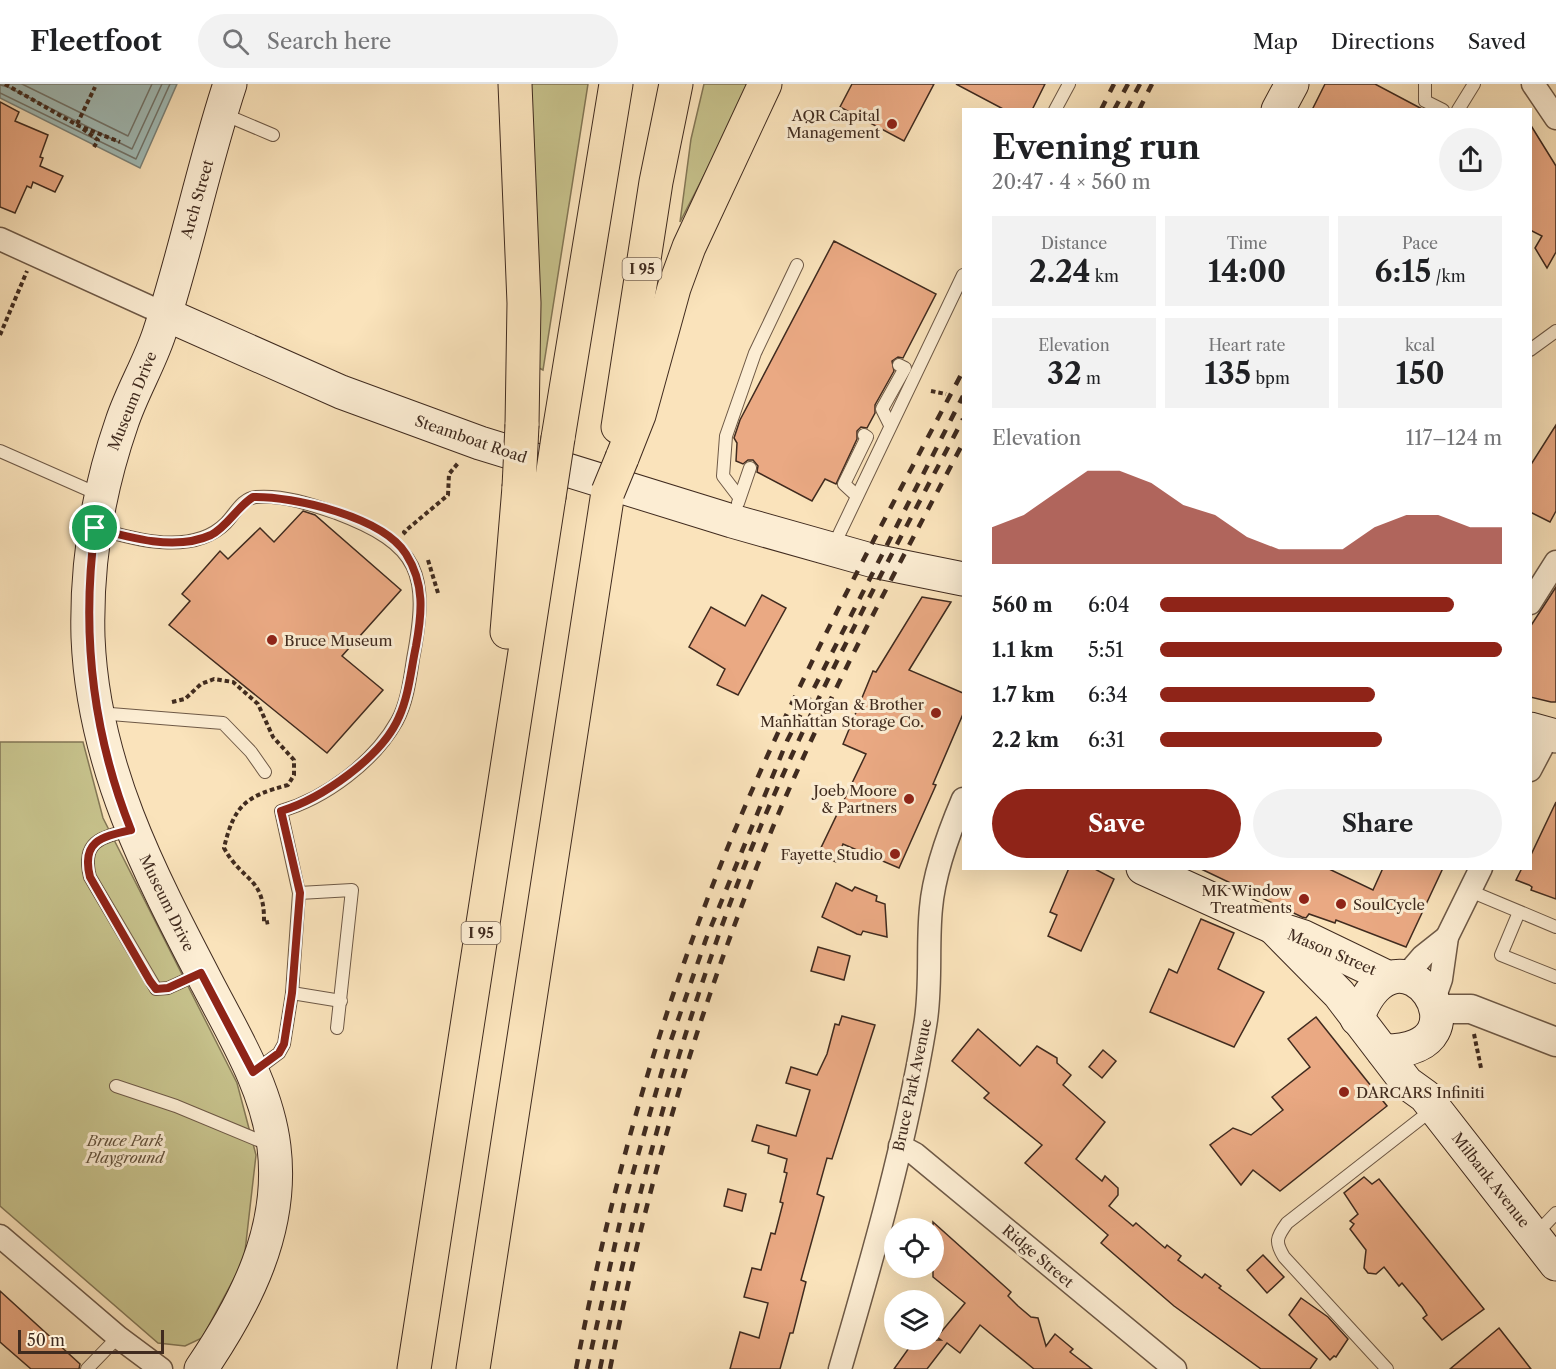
<!DOCTYPE html>
<meta charset="utf-8">
<style>
:root{--surface:#fff;--page:#f2f2f2;--text:#202124;--muted:#757577;--line:#e0e0e0;--accent:#8f2418}
body{margin:0;font-family:"Libre Caslon Text",serif;background:var(--page);color:var(--text);height:100vh;display:flex;flex-direction:column;font-size:22px;white-space:nowrap}
*{box-sizing:border-box;margin:0}
p{font-size:20px;color:var(--muted)}
.icon{flex:none;width:33px;height:33px;fill:none;stroke:currentColor;stroke-width:2;stroke-linecap:round;stroke-linejoin:round}
.map{position:relative;flex:1;overflow:hidden}
.sheet{position:absolute;left:962px;top:24px;width:570px;height:762px;display:flex;flex-direction:column;background:var(--surface);border-radius:0px;box-shadow:0 6px 24px #0002}
.sheet>*{flex:none}
.controls{position:absolute;left:884px;top:1134px;display:grid;gap:12px}
.controls a{display:grid;place-items:center;width:60px;height:60px;border-radius:50%;background:var(--surface);box-shadow:0 6px 24px #0002;font-size:30px}
.scale{position:absolute;left:18px;bottom:15px;width:146px;box-sizing:border-box;padding-left:6px;border:3px solid #402b1f;border-top:0;font-size:16px;line-height:21px;white-space:nowrap;color:#402b1f;-webkit-text-stroke:4px #fcedd3;paint-order:stroke}
.pin{position:absolute;display:grid;place-items:center;width:51px;height:51px;color:#fff;margin:-26px;border:3px solid #fff;border-radius:50%;box-shadow:0 2px 6px #0007}
.round{display:grid;place-items:center;flex:none;width:63px;height:63px;border-radius:32px;background:var(--page)}
.head{display:flex;align-items:center;justify-content:space-between;height:102px;padding:0 30px}
h1{font-size:33px;font-weight:700;line-height:45px}
.metrics{display:grid;grid-template-columns:repeat(3,1fr);gap:9px;height:102px;padding:6px 30px}
.metrics div{display:grid;align-content:center;border-radius:0px;background:var(--page);text-align:center}
.metrics b{font-size:30px;font-weight:700}
.metrics small{font-size:16px;font-weight:400}
.metrics p{font-size:16px}
.chart{height:168px;padding:12px 30px}
.chart p{display:flex;justify-content:space-between}
.chart svg{width:100%;height:108px;margin-top:6px;fill:var(--accent);opacity:.7}
.cta{display:flex;gap:12px;margin-top:auto;padding:12px 30px}
.cta a{flex:1;height:69px;border-radius:36px;background:var(--accent);color:#fff;font-size:24px;font-weight:700;line-height:69px;text-align:center}
.cta a+a{background:var(--page);color:var(--text)}
ul{padding:0 30px;list-style:none;font-size:20px}
li{display:grid;grid-template-columns:96px 72px 1fr;align-items:center;height:45px}
li i{height:15px;border-radius:8px;background:var(--accent)}
header{display:flex;align-items:center;gap:36px;box-sizing:border-box;height:84px;padding:0 30px;background:var(--surface);border-bottom:2px solid var(--line)}
header strong{font-size:28px}
nav{display:flex;gap:33px;margin-inline-start:auto;font-size:21px}
.search{width:420px;height:54px;background:var(--page);display:flex;align-items:center;gap:15px;box-sizing:border-box;padding:0 21px;border-radius:33px;color:var(--muted);font-size:22px}
.map>svg:first-child{display:block}
.green{fill:#c6c18b;stroke:#837655;stroke-width:1.5}
.water{fill:#a1bdb9;stroke:#7a837b;stroke-width:1.5}
.lines{fill:none;stroke-linecap:round;stroke-linejoin:round}
.shore{stroke:#70746c;stroke-width:1.5}
.building{fill:#eaa983;stroke:#402b1f;stroke-width:1.5}
.service-casing{stroke:#6e5946;stroke-width:14}
.minor-casing{stroke:#6e5946;stroke-width:25}
.tertiary-casing{stroke:#6e5946;stroke-width:31}
.secondary-casing{stroke:#402b1f;stroke-width:35}
.motorway-casing{stroke:#402b1f;stroke-width:35}
.path{stroke:#402b1f;stroke-width:4;stroke-dasharray:4.5 3;stroke-linecap:butt}
.service{stroke:#fcedd3;stroke-width:12}
.minor{stroke:#fcedd3;stroke-width:22}
.tertiary{stroke:#fcedd3;stroke-width:28}
.secondary{stroke:#fcedd3;stroke-width:33}
.motorway{stroke:#fae3bb;stroke-width:33}
.rail{stroke:#402b1f;stroke-width:4.5;stroke-dasharray:10 10;stroke-linecap:butt}
.motorway-bridge-casing{stroke:#402b1f;stroke-width:35;stroke-linecap:butt}
.motorway-bridge{stroke:#fae3bb;stroke-width:33}
.route-casing{stroke:#fff;stroke-width:12}
.route{stroke:#8f2418;stroke-width:8}
.poi-dot{fill:#8f2418;stroke:#fcedd3;stroke-width:2}
.labels{text-anchor:middle;dominant-baseline:central;stroke-width:6;stroke-linejoin:round;paint-order:stroke}
.shield{fill:#fcedd3;stroke:#786555;stroke-width:1.5}
.shield-label{font-size:14px;font-weight:bold;fill:#402b1f}
.poi-label{font-size:15px;fill:#402b1f;stroke:#fcedd3;text-anchor:end}
.street-label{font-size:15px;fill:#402b1f;stroke:#fcedd3}
.park-label{font-size:15px;font-style:italic;fill:#62503a;stroke:#fcedd3}
</style>
<header>
<strong>Fleetfoot</strong>
<div class="search"><svg class="icon" aria-label="search" viewBox="0 0 24 24"><circle cx="10" cy="10" r="6"/><path d="M15 15l6 6"/></svg>Search here</div>
<nav><a>Map</a><a>Directions</a><a>Saved</a></nav>
</header>
<div class="map">
<svg width="1556" height="1285" viewBox="0 0 1556 1285">
<rect width="100%" height="100%" fill="#fae3bb"/>
<filter id="stains"><feTurbulence type="fractalNoise" baseFrequency=".00333" numOctaves="4"/><feColorMatrix values="0 0 0 0 .2 0 0 0 0 .09 0 0 0 0 .02 0 0 0 .5 -.17"/></filter>
<radialGradient id="worn" r=".72"><stop offset=".6" stop-color="#630" stop-opacity="0"/><stop offset="1" stop-color="#630" stop-opacity=".3"/></radialGradient>
<g class="green">
<polygon points="531,0 588,0 543,286 537,283"/>
<polygon points="704,0 751,0 680,138 691,55"/>
<polygon points="0,658 83,658 103,734 237,999 256,1071 244,1176 202,1254 185,1262 158,1259 0,1122"/>
</g>
<polygon class="water" points="0,0 177,0 140,84 0,14"/>
<g class="lines">
<g class="shore">
<polyline points="22,0 128,52 152,0"/>
<polyline points="0,1 8,3 132,65 162,0"/>
<polyline points="0,9 136,75 170,0"/>
</g>
</g>
<g class="building">
<polygon points="852,0 934,0 904,57 840,23"/>
<polygon points="956,0 1045,0 1032,26 1005,26"/>
<polygon points="1325,0 1375,0 1424,26 1312,26"/>
<polygon points="0,18 19,28 15,37 48,51 40,73 43,74 40,82 63,92 55,108 33,98 31,104 27,102 15,129 0,123"/>
<polygon points="1530,40 1556,82 1556,168 1547,184 1535,164 1542,152 1530,146"/>
<polygon points="834,157 936,210 903,274 898,273 892,277 894,287 875,321 875,329 867,344 861,343 857,347 857,355 836,400 825,395 812,417 757,388 758,382 753,376 748,376 743,380 736,377 737,359 734,354 740,336"/>
<polygon points="1556,341 1556,427 1550,438 1530,428 1530,382"/>
<polygon points="303,427 315,431 401,506 342,572 383,606 327,669 169,541 190,517 182,510 220,467 228,475 260,444 274,458"/>
<polygon points="1556,503 1556,618 1551,618 1530,613 1530,543"/>
<polygon points="762,511 786,524 738,611 717,601 725,585 689,563 711,523 745,542"/>
<polygon points="922,513 951,518 909,586 963,609 963,630 933,700 936,701 899,784 843,760 836,778 818,770 866,670 843,660 873,587 876,588"/>
<polygon points="1556,718 1556,815 1531,806 1532,803 1529,801 1516,796 1522,784 1530,784 1530,773"/>
<polygon points="1069,784 1093,784 1114,795 1081,867 1048,852 1057,831 1050,828"/>
<polygon points="1199,784 1327,784 1373,806 1383,784 1443,784 1406,863 1336,836 1335,839 1309,830 1306,834 1302,833"/>
<polygon points="836,799 852,807 855,803 877,812 876,817 885,820 887,853 863,847 861,851 857,850 822,833"/>
<polygon points="1201,835 1234,849 1218,885 1264,908 1234,963 1150,928 1169,885 1177,889"/>
<polygon points="818,863 850,872 844,896 811,887"/>
<polygon points="842,932 875,941 832,1075 827,1074 817,1110 824,1113 801,1196 806,1198 793,1249 790,1249 780,1285 730,1285 740,1248 759,1254 768,1219 744,1213 752,1184 761,1186 771,1149 775,1150 783,1119 780,1118 787,1089 784,1088 787,1075 768,1069 769,1062 752,1057 757,1041 796,1052 810,1006 786,999 791,983 817,991 827,970 835,940 839,941"/>
<polygon points="1316,933 1387,1022 1280,1107 1253,1086 1241,1101 1210,1061 1233,1044 1251,1051 1283,1026 1272,1013 1310,983 1288,955"/>
<polygon points="978,945 1020,982 1037,962 1057,974 1057,979 1071,991 1063,1001 1105,1038 1076,1075 1102,1097 1105,1092 1118,1104 1118,1111 1109,1122 1133,1142 1136,1139 1165,1164 1167,1161 1181,1172 1178,1176 1202,1194 1205,1190 1221,1202 1219,1204 1317,1275 1310,1285 1261,1285 1174,1222 1101,1159 1108,1151 1025,1079 1042,1061 984,1014 989,1009 952,977"/>
<polygon points="1103,966 1116,977 1102,994 1089,983"/>
<polygon points="1364,1093 1372,1100 1379,1095 1484,1225 1442,1256 1423,1234 1427,1231 1422,1223 1402,1199 1399,1202 1384,1183 1376,1190 1368,1189 1364,1184 1366,1166 1350,1145 1354,1140 1350,1137 1358,1130 1344,1109"/>
<polygon points="728,1105 746,1110 742,1127 724,1122"/>
<polygon points="933,1138 1011,1208 1008,1212 1018,1222 1031,1233 1038,1234 1046,1262 1055,1250 1073,1265 1070,1268 1092,1285 1034,1285 980,1241 960,1269 947,1259 927,1285 894,1285 909,1264 898,1256 941,1256 937,1253 965,1219 933,1193"/>
<polygon points="1263,1171 1284,1193 1267,1209 1247,1186"/>
<polygon points="0,1207 80,1280 79,1285 31,1285 0,1258"/>
<polygon points="1301,1214 1328,1233 1348,1255 1336,1273 1334,1272 1330,1276 1289,1231"/>
<polygon points="1499,1244 1531,1285 1450,1285"/>
</g>
<g class="lines">
<g class="service-casing">
<g id="service">
<polyline points="1425,0 1425,17 1443,26"/>
<polyline points="1055,26 1069,0"/>
<polyline points="1458,26 1474,0"/>
<polyline points="221,29 273,51"/>
<polyline points="1530,266 1556,247"/>
<polyline points="890,341 882,325 905,284 899,281"/>
<polyline points="0,367 100,411"/>
<polyline points="857,412 844,400 867,353 864,351"/>
<polyline points="739,413 723,392 726,352 755,269 797,181"/>
<polyline points="738,419 750,384"/>
<path d="M96,444c39,12 97,28 130,-5 9,-9 16,-25 30,-26 28,-2 54,7 80,16 85,32 93,61 77,146 -3,20 -6,44 -16,62 -23,41 -71,77 -116,90l18,82 -7,100 -8,51 -5,9 -24,18"/>
<polyline points="833,463 963,191"/>
<polyline points="98,629 223,639 251,668 265,688"/>
<path d="M131,746c-30,7 -50,11 -41,47l66,112 12,-1 33,-15"/>
<polyline points="1470,807 1556,843"/>
<polyline points="299,809 352,806 337,944"/>
<polyline points="1519,828 1501,871 1556,893"/>
<polyline points="292,909 341,917"/>
<polyline points="116,1002 176,1022 270,1061"/>
<polyline points="1536,1150 1556,1129"/>
<polyline points="87,1285 118,1253"/>
<path d="M1387,1285l-103,-112c-9,-15 -8,-19 3,-34l146,-114"/>
</g>
</g>
<g class="minor-casing">
<g id="minor">
<polyline points="1533,0 1556,34"/>
<polyline points="0,155 165,230"/>
<polyline points="1530,519 1556,478"/>
<polyline points="1530,686 1549,650"/>
<polyline points="1405,893 1423,872 1447,853"/>
<polyline points="1434,915 1441,895 1447,853 1481,784"/>
<polyline points="900,1062 915,1070 1175,1285"/>
<polyline points="0,1152 118,1253 161,1285"/>
<path d="M840,1285c33,-113 66,-228 85,-343 7,-39 2,-79 6,-118 3,-36 18,-76 32,-109"/>
</g>
</g>
<g class="tertiary-casing">
<polyline id="tertiary" points="1437,925 1471,925 1556,958"/>
</g>
<g class="secondary-casing">
<g id="secondary">
<polyline points="1278,26 1292,0"/>
<polyline points="165,230 341,308 480,359 732,437 874,477 963,495"/>
<polyline points="1530,645 1556,652"/>
<polyline points="1143,784 1273,843 1304,853 1389,894"/>
<polyline points="1273,843 1339,910 1407,999 1425,1012 1556,1180"/>
<path d="M1357,935c42,-113 141,34 26,32"/>
<path d="M201,1285c45,-66 83,-140 73,-222 -7,-59 -40,-112 -67,-164 -58,-111 -114,-218 -119,-346 -2,-73 10,-146 34,-215 10,-30 27,-58 37,-88 27,-82 44,-168 71,-250"/>
</g>
</g>
<g class="motorway-casing">
<g id="motorway">
<polyline points="515,0 524,219 522,341"/>
<polyline points="618,343 656,98 676,0"/>
<polyline points="558,354 616,0"/>
<polyline points="622,374 639,331 674,204 689,163 765,0"/>
<polyline points="507,548 519,403"/>
<polyline points="414,1285 549,413"/>
<polyline points="473,1285 608,408"/>
</g>
</g>
<g class="path">
<polyline points="5,0 77,41 120,58"/>
<polyline points="77,40 95,3"/>
<polyline points="83,45 98,56 94,63"/>
<polyline points="0,251 27,187"/>
<polyline points="931,307 946,310"/>
<polyline points="406,450 404,448 448,411 449,390 459,378"/>
<polyline points="428,476 438,509"/>
<path d="M172,618l13,-3 16,-15 13,-5 19,3 25,22 15,33 21,23v15l-6,10c-42,11 -54,20 -64,63 19,35 41,28 40,75l5,-1"/>
<polyline points="1474,950 1481,984"/>
</g>
<use href="#service" class="service"/>
<use href="#minor" class="minor"/>
<use href="#tertiary" class="tertiary"/>
<use href="#secondary" class="secondary"/>
<use href="#motorway" class="motorway"/>
<g class="rail">
<polyline points="1101,26 1114,0"/>
<polyline points="1114,26 1128,0"/>
<polyline points="1126,26 1140,0"/>
<polyline points="1139,26 1152,0"/>
<path d="M576,1285c29,-153 70,-306 125,-453 70,-189 168,-367 262,-545"/>
<polyline points="587,1285 624,1120 670,959 706,855 787,657 963,312"/>
<path d="M600,1285c32,-157 73,-309 128,-460 62,-169 151,-330 235,-490"/>
<path d="M610,1285c39,-197 97,-389 176,-573 53,-121 116,-237 177,-353"/>
</g>
<g class="motorway-bridge-casing">
<g id="motorway-bridge">
<polyline points="519,403 522,341"/>
<polyline points="608,408 622,374"/>
<polyline points="549,413 558,354"/>
</g>
</g>
<use href="#motorway-bridge" class="motorway-bridge"/>
</g>
<g class="lines">
<g class="route-casing">
<path id="route" d="M253,413c40,-1 130,20 153,57 19,30 16,59 10,92 -5,23 -7,49 -17,71 -17,40 -78,82 -118,94l19,82 -8,100 -8,51 -5,9 -26,19 -52,-99 -33,15 -12,1 -6,-8 -60,-104c-9,-36 11,-40 41,-47 -39,-98 -50,-198 -36,-302 35,10 81,23 116,7 16,-8 26,-28 42,-38z"/>
</g>
<use href="#route" class="route"/>
</g>
<g class="poi-dot">
<circle cx="892" cy="40" r="6"/>
<circle cx="272" cy="556" r="6"/>
<circle cx="936" cy="629" r="6"/>
<circle cx="909" cy="715" r="6"/>
<circle cx="895" cy="770" r="6"/>
<circle cx="1304" cy="815" r="6"/>
<circle cx="1341" cy="820" r="6"/>
<circle cx="1344" cy="1008" r="6"/>
</g>
<g class="labels">
<g class="shield">
<rect x="622.5" y="174" width="39" height="22" rx="4.5"/>
<rect x="461.5" y="838" width="39" height="22" rx="4.5"/>
</g>
<g class="shield-label">
<text x="642" y="185">I 95</text>
<text x="481" y="849">I 95</text>
</g>
<g class="poi-label">
<text x="880" y="31">AQR Capital<tspan x="880" dy="17">Management</tspan></text>
<text x="284" y="556" text-anchor="start">Bruce Museum</text>
<text x="924" y="620">Morgan &amp; Brother<tspan x="924" dy="17">Manhattan Storage Co.</tspan></text>
<text x="897" y="706">Joeb Moore<tspan x="897" dy="17">&amp; Partners</tspan></text>
<text x="883" y="770">Fayette Studio</text>
<text x="1292" y="806">MK Window<tspan x="1292" dy="17">Treatments</tspan></text>
<text x="1353" y="820" text-anchor="start">SoulCycle</text>
<text x="1356" y="1008" text-anchor="start">DARCARS Infiniti</text>
</g>
<g class="street-label">
<text transform="translate(197 115) rotate(-74)">Arch Street</text>
<text transform="translate(132 317) rotate(-68)">Museum Drive</text>
<text transform="translate(471 355) rotate(19)">Steamboat Road</text>
<text transform="translate(167 819) rotate(64)">Museum Drive</text>
<text transform="translate(1332 868) rotate(23)">Mason Street</text>
<text transform="translate(912 1001) rotate(-78)">Bruce Park Avenue</text>
<text transform="translate(1491 1096) rotate(52)">Milbank Avenue</text>
<text transform="translate(1038 1172) rotate(40)">Ridge Street</text>
</g>
<g class="park-label">
<text x="125" y="1056">Bruce Park<tspan x="125" dy="17">Playground</tspan></text>
</g>
</g>
<rect width="100%" height="100%" filter="url(#stains)"/>
<rect width="100%" height="100%" fill="url(#worn)"/>
</svg>
<div class="controls">
<a><svg class="icon" aria-label="locate" viewBox="0 0 24 24"><circle cx="12" cy="12" r="6"/><path d="M12 2v4M12 18v4M2 12h4M18 12h4"/></svg></a>
<a><svg class="icon" aria-label="layers" viewBox="0 0 24 24"><path d="M12 4l9 5-9 5-9-5zM3 14l9 5 9-5"/></svg></a>
</div>
<div class="scale">50 m</div>
<div class="pin" style="left:95px;top:444px;background:#1e9e55"><svg class="icon" aria-label="arrive" viewBox="0 0 24 24"><path d="M6 21V4h12l-3 4 3 4H6"/></svg></div>
<section class="sheet">
<div class="head"><div><h1>Evening run</h1><p>20:47 · 4 × 560 m</p></div><a class="round"><svg class="icon" aria-label="share" viewBox="0 0 24 24"><path d="M12 15V3M7 8l5-5 5 5M5 13v7h14v-7"/></svg></a></div>
<div class="metrics">
<div><p>Distance</p><b>2.24<small> km</small></b></div>
<div><p>Time</p><b>14:00</b></div>
<div><p>Pace</p><b>6:15<small> /km</small></b></div>
</div>
<div class="metrics">
<div><p>Elevation</p><b>32<small> m</small></b></div>
<div><p>Heart rate</p><b>135<small> bpm</small></b></div>
<div><p>kcal</p><b>150</b></div>
</div>
<div class="chart"><p><span>Elevation</span>117–124 m</p>
<svg viewBox="0 0 160 44" preserveAspectRatio="none"><path d="M0 44V29L10 24L20 15L30 6L40 6L50 11L60 20L70 24L80 33L90 38L100 38L110 38L120 29L130 24L140 24L150 29L160 29V44z"/></svg>
</div>
<ul>
<li><b>560 m</b>6:04<i style="width:86%"></i></li>
<li><b>1.1 km</b>5:51<i style="width:100%"></i></li>
<li><b>1.7 km</b>6:34<i style="width:63%"></i></li>
<li><b>2.2 km</b>6:31<i style="width:65%"></i></li>
</ul>
<div class="cta"><a>Save</a><a>Share</a></div>
</section>
</div>
